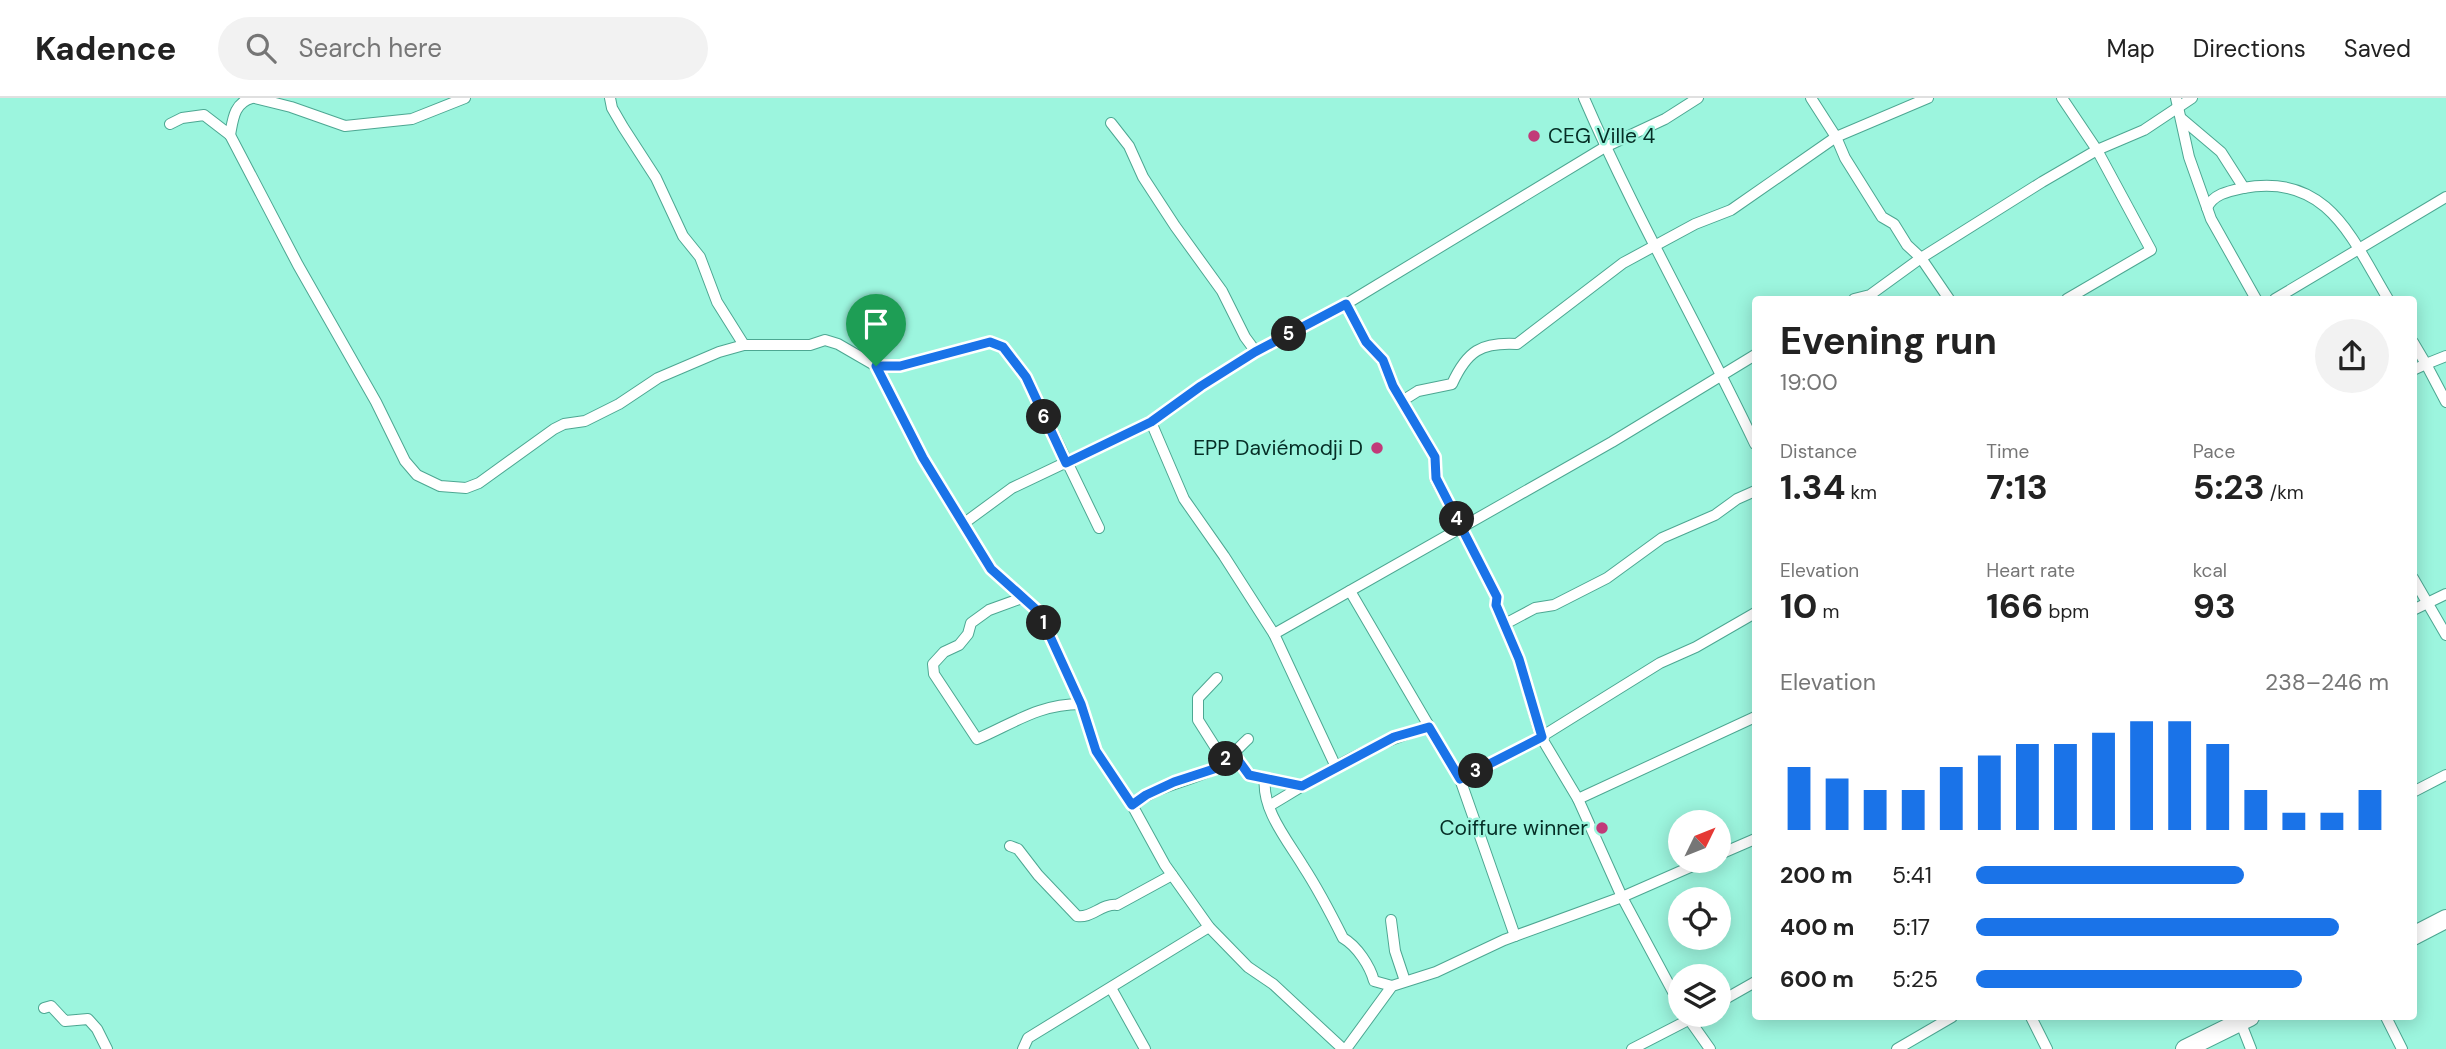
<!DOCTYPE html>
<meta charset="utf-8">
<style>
:root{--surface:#fff;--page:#f2f2f2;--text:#222;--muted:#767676;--line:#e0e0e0;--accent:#1a73e8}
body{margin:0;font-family:"DM Sans",sans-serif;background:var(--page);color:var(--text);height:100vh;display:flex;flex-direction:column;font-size:26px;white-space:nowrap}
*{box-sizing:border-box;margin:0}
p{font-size:23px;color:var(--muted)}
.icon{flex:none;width:38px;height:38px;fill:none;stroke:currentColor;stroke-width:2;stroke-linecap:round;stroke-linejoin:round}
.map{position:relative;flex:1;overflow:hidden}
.panel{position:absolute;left:1752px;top:198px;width:665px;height:724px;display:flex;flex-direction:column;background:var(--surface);border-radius:7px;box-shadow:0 4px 18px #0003}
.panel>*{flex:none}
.needle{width:46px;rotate:47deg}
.controls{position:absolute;left:1668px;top:712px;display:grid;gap:14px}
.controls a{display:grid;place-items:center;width:63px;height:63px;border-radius:50%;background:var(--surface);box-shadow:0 4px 18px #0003;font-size:35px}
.pin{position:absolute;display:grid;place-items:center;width:60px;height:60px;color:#fff;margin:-72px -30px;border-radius:50% 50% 50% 0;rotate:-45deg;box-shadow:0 0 7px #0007}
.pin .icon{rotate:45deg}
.km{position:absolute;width:35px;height:35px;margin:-18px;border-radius:50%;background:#222;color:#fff;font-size:19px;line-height:35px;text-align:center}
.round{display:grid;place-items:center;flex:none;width:74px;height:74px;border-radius:37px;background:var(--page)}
.summary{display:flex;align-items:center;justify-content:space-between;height:119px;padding:0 28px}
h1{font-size:38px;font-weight:700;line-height:52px}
.stats{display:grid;grid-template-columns:repeat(3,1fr);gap:10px;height:119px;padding:7px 28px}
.stats div{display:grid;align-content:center}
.stats b{font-size:35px;font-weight:700}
.stats small{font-size:19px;font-weight:400}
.stats p{font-size:19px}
.chart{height:196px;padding:14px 28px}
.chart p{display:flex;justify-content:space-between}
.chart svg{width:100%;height:126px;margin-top:7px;stroke:var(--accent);stroke-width:6}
ul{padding:0 28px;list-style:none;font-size:23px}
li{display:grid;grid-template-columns:112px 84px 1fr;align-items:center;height:52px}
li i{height:18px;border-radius:9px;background:var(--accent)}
header{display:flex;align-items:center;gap:42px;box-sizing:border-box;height:98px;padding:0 35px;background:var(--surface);border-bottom:2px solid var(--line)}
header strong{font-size:33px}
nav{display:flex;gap:38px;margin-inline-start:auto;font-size:24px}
.search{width:490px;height:63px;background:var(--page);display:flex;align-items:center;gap:18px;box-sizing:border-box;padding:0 24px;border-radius:38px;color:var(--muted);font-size:26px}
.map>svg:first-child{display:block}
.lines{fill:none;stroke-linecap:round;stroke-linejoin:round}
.minor-casing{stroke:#4da792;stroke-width:12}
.trunk-casing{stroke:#4da792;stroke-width:20}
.minor{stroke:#fff;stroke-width:10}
.trunk{stroke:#fff;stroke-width:18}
.route-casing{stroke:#fff;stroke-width:14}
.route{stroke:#1a73e8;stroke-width:9}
.poi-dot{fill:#c13a79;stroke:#9cf5de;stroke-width:2.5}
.labels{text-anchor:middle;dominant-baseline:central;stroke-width:5;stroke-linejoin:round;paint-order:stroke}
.poi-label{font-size:21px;fill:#052d25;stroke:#9cf5de;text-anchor:end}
</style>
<header>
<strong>Kadence</strong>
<div class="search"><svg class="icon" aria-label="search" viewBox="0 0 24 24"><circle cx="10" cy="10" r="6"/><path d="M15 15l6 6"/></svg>Search here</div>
<nav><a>Map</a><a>Directions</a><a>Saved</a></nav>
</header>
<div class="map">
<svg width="2446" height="951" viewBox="0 0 2446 951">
<rect width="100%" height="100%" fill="#9cf5de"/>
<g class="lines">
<g class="minor-casing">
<g id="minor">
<polyline points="255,0 291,9 345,28 412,21 465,0"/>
<polyline points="610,0 612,10 623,29 656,80 683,138 700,159 717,204 744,247 810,247 825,242 838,246 876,268 923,361 991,471 1039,514 1081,606 1096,653 1132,707 1165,767 1209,829 1248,869 1273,886 1343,951"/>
<path d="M1584,0c51,118 116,230 171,346"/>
<polyline points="1811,0 1836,39 1845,60 1882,119 1894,126 1907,147 1921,160 1949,201"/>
<polyline points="2062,0 2097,52 2151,152 2067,201"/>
<polyline points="2176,0 2189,59 2211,121 2256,201"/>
<polyline points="2182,21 2221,54 2244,90"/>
<polyline points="1111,25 1129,48 1143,79 1175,128 1222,193 1245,239 1256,254"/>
<path d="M170,26l12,-6 22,-3 26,20c3,-16 4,-32 22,-37"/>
<polyline points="230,37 298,167 376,304 405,363 417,377 440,388 466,390 479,385 554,331 564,326 585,323 619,306 658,280 719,254 744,247"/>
<path d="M2207,110c6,-14 22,-17 36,-20 85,-16 109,51 145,111"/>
<polyline points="1854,201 1870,197 1921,160 2042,84 2097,52 2144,32 2192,0"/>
<polyline points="2275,201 2446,99"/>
<polyline points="1346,206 1366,244 1383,263 1393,287 1435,359 1435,380 1497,499 1496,507 1519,561 1541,639 1578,701 1622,799 1680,907"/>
<polyline points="2413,244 2426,266 2413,272"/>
<polyline points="2446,258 2426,266 2446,304"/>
<polyline points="876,268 900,268 990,244 1003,249 1026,279 1099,430"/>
<path d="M1402,303l16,-10 34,-7c15,-33 29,-42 65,-40l106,-81 72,-39 36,-14 105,-73 92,-39"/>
<polyline points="1151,324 1184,401 1224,458 1274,536 1336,669"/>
<polyline points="963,426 1012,390 1151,324 1201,288 1256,254 1346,206 1605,49 1665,21 1698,0"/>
<polyline points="2413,480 2446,537"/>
<polyline points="1350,493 1460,681 1515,838"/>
<path d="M1022,500l-33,12 -18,13 -3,11 -9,11 -15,7 -11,12 1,10 43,65c37,-16 62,-35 104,-35"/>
<polyline points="2413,512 2446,496"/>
<polyline points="1505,526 1535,510 1554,507 1607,480 1662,440 1715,417 1737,401 1755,393"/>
<polyline points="1274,536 1612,344 1755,257"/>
<polyline points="1217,580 1198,600 1198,622 1224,663"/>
<polyline points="1232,655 1249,677 1302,688"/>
<path d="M1265,680c-4,31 23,63 38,88 15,23 28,48 40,72 14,8 27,28 31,43l18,5"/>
<polyline points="1460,681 1541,639 1660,565 1696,549 1755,515"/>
<polyline points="2413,694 2446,677"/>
<polyline points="1578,701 1755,619"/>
<path d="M1132,707c29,-21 53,-22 82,-36 12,-6 24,-21 34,-30"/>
<path d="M1269,708c52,-31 102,-63 160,-79"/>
<path d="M1010,748l8,3 20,26 39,41c14,3 25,-13 40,-11l55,-30"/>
<polyline points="1718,757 1755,741"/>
<polyline points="1391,822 1395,853 1405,883"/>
<polyline points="1111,890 1145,951"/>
<polyline points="1718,905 1755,884"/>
<polyline points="44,910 51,908 65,923 88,921 97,931 107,951"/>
<polyline points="1686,917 1710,951"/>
<polyline points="2031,919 2047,951"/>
<polyline points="2386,919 2402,951"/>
<polyline points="2240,923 2251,951"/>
<polyline points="1023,951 1028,940 1209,829"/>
<polyline points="1346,951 1392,888 1436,874 1504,842 1622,799 1704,763"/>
<polyline points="1632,951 1698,917"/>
<polyline points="1897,951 1952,919"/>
</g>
</g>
<g class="trunk-casing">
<g id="trunk">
<polyline points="2413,838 2446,821"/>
<polyline points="2185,951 2250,919"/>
</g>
</g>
<use href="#minor" class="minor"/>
<use href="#trunk" class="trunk"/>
</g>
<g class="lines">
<g class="route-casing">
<polygon id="route" points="1346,206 1366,244 1383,262 1393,288 1435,359 1436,380 1497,499 1496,507 1519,561 1542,639 1460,681 1429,629 1394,639 1302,688 1249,677 1233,655 1217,670 1174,684 1146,697 1132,707 1096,653 1081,606 1039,514 991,471 923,360 876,268 900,268 990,244 1003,249 1026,279 1066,365 1151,324 1201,288 1255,254"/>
</g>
<use href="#route" class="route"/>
</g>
<g class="poi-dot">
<circle cx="1534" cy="38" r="7"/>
<circle cx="1377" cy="350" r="7"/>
<circle cx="1602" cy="730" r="7"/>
</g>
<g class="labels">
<g class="poi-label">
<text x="1548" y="38" text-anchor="start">CEG Ville 4</text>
<text x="1363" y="350">EPP Daviémodji D</text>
<text x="1588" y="730">Coiffure winner</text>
</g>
</g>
</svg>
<div class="controls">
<a><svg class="needle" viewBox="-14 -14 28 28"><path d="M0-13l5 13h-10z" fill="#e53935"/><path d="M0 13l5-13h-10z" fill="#767676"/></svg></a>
<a><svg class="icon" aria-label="locate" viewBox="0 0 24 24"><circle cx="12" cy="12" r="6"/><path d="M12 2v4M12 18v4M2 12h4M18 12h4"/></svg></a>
<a><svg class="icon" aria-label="layers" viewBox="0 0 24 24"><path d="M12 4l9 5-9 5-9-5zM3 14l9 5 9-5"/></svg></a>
</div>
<div class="pin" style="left:876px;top:268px;background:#1e9e55"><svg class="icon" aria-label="arrive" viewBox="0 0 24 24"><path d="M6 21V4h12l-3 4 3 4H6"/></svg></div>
<b class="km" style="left:1044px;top:525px">1</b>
<b class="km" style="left:1226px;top:661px">2</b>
<b class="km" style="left:1476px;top:673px">3</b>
<b class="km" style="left:1457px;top:421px">4</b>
<b class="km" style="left:1289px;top:236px">5</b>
<b class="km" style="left:1044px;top:319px">6</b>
<section class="panel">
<div class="summary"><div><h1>Evening run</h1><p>19:00</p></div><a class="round"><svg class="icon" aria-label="share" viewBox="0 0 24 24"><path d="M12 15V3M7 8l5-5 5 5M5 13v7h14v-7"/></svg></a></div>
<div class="stats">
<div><p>Distance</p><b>1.34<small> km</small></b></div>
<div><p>Time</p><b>7:13</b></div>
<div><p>Pace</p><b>5:23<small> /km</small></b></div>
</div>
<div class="stats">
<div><p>Elevation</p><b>10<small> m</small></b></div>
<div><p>Heart rate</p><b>166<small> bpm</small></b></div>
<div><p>kcal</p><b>93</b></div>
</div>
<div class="chart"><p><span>Elevation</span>238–246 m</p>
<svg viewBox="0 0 160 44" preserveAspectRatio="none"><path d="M5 44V22M15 44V26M25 44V30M35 44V30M45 44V22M55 44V18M65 44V14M75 44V14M85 44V10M95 44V6M105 44V6M115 44V14M125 44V30M135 44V38M145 44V38M155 44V30"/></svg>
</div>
<ul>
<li><b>200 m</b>5:41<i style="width:65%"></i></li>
<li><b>400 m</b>5:17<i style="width:88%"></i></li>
<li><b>600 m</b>5:25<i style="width:79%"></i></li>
</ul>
</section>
</div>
